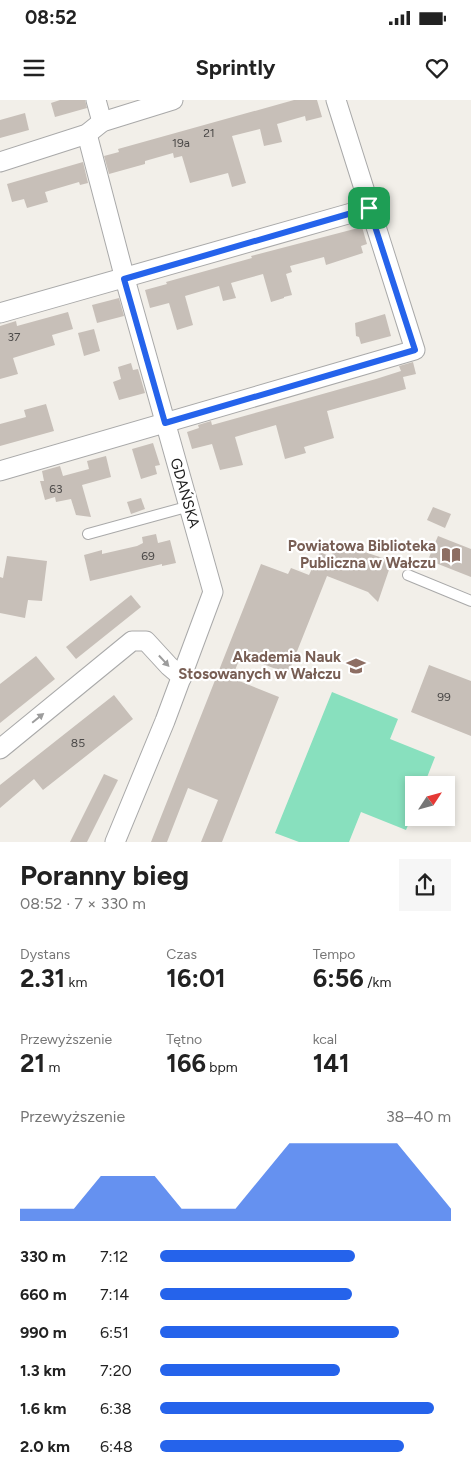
<!DOCTYPE html>
<html lang="pl">
<meta charset="utf-8">
<style>
:root{--surface:#fff;--page:#f6f6f6;--text:#222;--muted:#767676;--accent:#2563eb}
body{margin:0;font-family:Figtree,sans-serif;background:var(--page);color:var(--text);height:100vh;display:flex;flex-direction:column;font-size:19px;white-space:nowrap}
*{box-sizing:border-box;margin:0}
p{font-size:16px;color:var(--muted)}
.icon{flex:none;width:28px;height:28px;fill:none;stroke:currentColor;stroke-width:2;stroke-linecap:round;stroke-linejoin:round}
.map{position:relative;height:742px;overflow:hidden}
.panel{display:flex;flex-direction:column;background:var(--surface);flex:1}
.panel>*{flex:none}
.needle{width:32px;rotate:54deg}
.tools{position:absolute;left:405px;top:676px;display:grid;gap:10px}
.tools a{display:grid;place-items:center;width:50px;height:50px;border-radius:0px;background:var(--surface);box-shadow:0 2px 8px #0003;font-size:25px}
.pin{position:absolute;display:grid;place-items:center;width:42px;height:42px;color:#fff;margin:-21px;border-radius:10px;box-shadow:0 2px 8px #0006}
.round{display:grid;place-items:center;flex:none;width:52px;height:52px;border-radius:0px;background:var(--page)}
.summary{display:flex;align-items:center;justify-content:space-between;height:85px;padding:0 20px}
h1{font-size:28px;font-weight:700;line-height:38px}
.metrics{display:grid;grid-template-columns:repeat(3,1fr);gap:8px;height:85px;padding:5px 20px}
.metrics div{display:grid;align-content:center}
.metrics b{font-size:25px;font-weight:700}
.metrics small{font-size:14px;font-weight:400}
.metrics p{font-size:14px}
.chart{height:140px;padding:10px 20px}
.chart p{display:flex;justify-content:space-between}
.chart svg{width:100%;height:90px;margin-top:5px;fill:var(--accent);opacity:.7}
ul{padding:0 20px;list-style:none;font-size:16px}
li{display:grid;grid-template-columns:80px 60px 1fr;align-items:center;height:38px}
li i{height:12px;border-radius:6px;background:var(--accent)}
.status{display:flex;justify-content:space-between;align-items:center;height:35px;padding:0 25px;background:var(--surface);direction:ltr}
.status svg{height:14px;fill:currentColor}
header{display:flex;justify-content:space-between;align-items:center;height:65px;padding:0 20px;background:var(--surface);font-size:22px;font-weight:700}
.map>svg:first-child{display:block}
.pitch{fill:#88e0be}
.building{fill:#c7bfb8}
.lines{fill:none;stroke-linecap:round;stroke-linejoin:round}
.service-casing{stroke:#a9a9a9;stroke-width:12}
.minor-casing{stroke:#a9a9a9;stroke-width:21}
.service{stroke:#fff;stroke-width:10}
.minor{stroke:#fff;stroke-width:19}
.oneway{fill:#9c9c9c}
.route-casing{stroke:#fff;stroke-width:10}
.route{stroke:#2563eb;stroke-width:6}
.labels{text-anchor:middle;dominant-baseline:central;stroke-width:4.5;stroke-linejoin:round;paint-order:stroke}
.number-label{font-size:12px;fill:#4b4948}
.street-label{font-size:15px;fill:#222;stroke:#fff}
.education-label{font-size:15px;font-weight:bold;fill:#785e54;stroke:#fff;text-anchor:end}
</style>
<div class="status"><b>08:52</b><svg viewBox="0 0 49 12"><path d="M0 12V9h3v3zM5 12V6h3v6zM10 12V3h3v9zM15 12V0h3v12zM26 1h20v11H26zM47 4h2v5h-2z"/></svg></div>
<header><svg class="icon" aria-label="menu" viewBox="0 0 24 24"><path d="M4 6h16M4 12h16M4 18h16"/></svg>Sprintly<svg class="icon" aria-label="heart" viewBox="0 0 24 24"><path d="M12 20l-8-8c-3-5 5-10 8-4 3-6 11-1 8 4z"/></svg></header>
<div class="map">
<svg width="471" height="742" viewBox="0 0 471 742">
<rect width="100%" height="100%" fill="#f2efe9"/>
<polygon class="pitch" points="332,592 398,619 390,639 435,657 424,685 414,685 414,711 406,730 361,712 349,742 299,742 275,733"/>
<g class="building">
<polygon points="60,0 85,0 87,8 55,17 51,3"/>
<polygon points="294,0 317,0 322,17 306,21 305,16 277,24 282,42 264,46 260,29 232,36 246,83 232,87 228,73 190,83 182,56 174,58 173,53 145,61 145,64 109,74 104,56 119,52 118,49"/>
<polygon points="25,13 29,30 0,38 0,20"/>
<polygon points="83,62 88,83 80,85 79,82 45,92 48,102 27,108 24,99 12,102 7,84"/>
<polygon points="362,127 367,144 361,146 363,153 326,165 324,157 290,166 292,172 286,174 292,195 284,197 284,198 271,202 263,174 231,183 236,198 223,201 219,186 185,196 193,225 177,230 169,203 150,208 145,190 167,184 166,182 252,158 251,156"/>
<polygon points="119,198 124,216 97,223 92,205"/>
<polygon points="68,212 73,229 52,235 55,245 13,258 18,274 0,279 0,226 16,221 17,226"/>
<polygon points="385,214 391,236 361,244 359,237 356,236 355,223"/>
<polygon points="94,229 100,251 84,256 78,233"/>
<polygon points="413,262 416,274 403,277 406,289 327,311 334,338 304,347 306,353 285,359 276,325 235,337 243,365 220,370 212,344 192,349 187,332 199,328 198,325 211,321 212,325 376,279 401,271 399,266"/>
<polygon points="131,263 133,270 138,269 145,293 119,300 113,282 121,279 118,267"/>
<polygon points="46,304 54,331 0,346 0,324 26,317 24,310"/>
<polygon points="153,343 160,365 155,366 157,374 141,379 132,349"/>
<polygon points="106,356 111,377 82,385 91,417 76,415 71,399 56,402 55,397 45,400 40,381 44,381 42,371 60,366 63,376 89,369 87,361"/>
<polygon points="141,398 145,409 131,414 127,402"/>
<polygon points="433,407 451,414 445,428 427,420"/>
<polygon points="156,434 158,443 170,440 176,463 162,466 162,464 90,481 84,455 102,450 102,454 137,446 143,443 142,437"/>
<polygon points="438,436 471,449 471,477 428,460"/>
<polygon points="337,443 392,461 378,502 368,492 327,476 288,574 241,555 232,578 279,597 222,742 201,742 218,700 188,688 167,742 151,742 261,464 288,474 291,468 309,475 320,452 331,457"/>
<polygon points="7,456 47,461 42,501 28,500 25,518 0,513 0,477 3,478"/>
<polygon points="131,495 141,507 76,559 66,547"/>
<polygon points="36,556 55,579 0,623 0,584"/>
<polygon points="429,565 471,581 471,636 411,612"/>
<polygon points="114,595 133,619 43,690 34,679 0,708 0,685"/>
<polygon points="104,674 118,680 87,742 70,742"/>
</g>
<g class="lines">
<g class="service-casing">
<g id="service">
<polyline points="88,434 190,406"/>
<polyline points="408,475 471,501"/>
</g>
</g>
<g class="minor-casing">
<g id="minor">
<polyline points="96,0 102,22"/>
<polyline points="87,34 125,179 213,492 165,621 115,742"/>
<polyline points="0,62 87,34 102,22 173,0"/>
<polyline points="0,213 369,108"/>
<polyline points="0,371 415,250 336,0"/>
<polyline points="0,649 132,541 146,541 169,566 182,577"/>
</g>
</g>
<use href="#service" class="service"/>
<use href="#minor" class="minor"/>
</g>
<defs><path id="oneway-solid" d="M-6-.8H1V-3.2L6.5 0L1 3.2V.8H-6Z" transform="scale(1.25)"/></defs>
<g class="oneway">
<use href="#oneway-solid" transform="translate(164 561) rotate(47)"/>
<use href="#oneway-solid" transform="translate(38 618) rotate(-39)"/>
</g>
<g class="lines">
<g class="route-casing">
<polygon id="route" points="369,108 415,250 165,323 124,179"/>
</g>
<use href="#route" class="route"/>
</g>
<defs>
<g id="library-bare" transform="scale(1.5)"><path d="M-6-4Q-3-5.5-.7-3.5V5Q-3 3-6 4ZM6-4Q3-5.5 .7-3.5V5Q3 3 6 4Z" fill="#8d6e63" stroke="#fff" stroke-width="2.5" paint-order="stroke"/></g>
<g id="university-bare" transform="scale(1.5)"><path d="M0-5L7-2L0 1L-7-2ZM-4 1L0 2.5L4 1V4Q0 6-4 4Z" fill="#8d6e63" stroke="#fff" stroke-width="2.5" paint-order="stroke"/></g>
</defs>
<g fill-rule="evenodd">
<use href="#library-bare" x="451" y="455"/>
<use href="#university-bare" x="356" y="566"/>
</g>
<g class="labels">
<g class="number-label">
<text x="209" y="33">21</text>
<text x="181" y="43">19a</text>
<text x="14" y="237">37</text>
<text x="56" y="389">63</text>
<text x="148" y="456">69</text>
<text x="444" y="597">99</text>
<text x="78" y="643">85</text>
</g>
<g class="street-label">
<text transform="translate(185 393) rotate(74)">GDAŃSKA</text>
</g>
<g class="education-label">
<text x="436" y="446">Powiatowa Biblioteka<tspan x="436" dy="17">Publiczna w Wałczu</tspan></text>
<text x="341" y="557">Akademia Nauk<tspan x="341" dy="17">Stosowanych w Wałczu</tspan></text>
</g>
</g>
</svg>
<div class="tools">
<a><svg class="needle" viewBox="-14 -14 28 28"><path d="M0-13l5 13h-10z" fill="#e53935"/><path d="M0 13l5-13h-10z" fill="#767676"/></svg></a>
</div>
<div class="pin" style="left:369px;top:108px;background:#1e9e55"><svg class="icon" aria-label="arrive" viewBox="0 0 24 24"><path d="M6 21V4h12l-3 4 3 4H6"/></svg></div>
</div>
<section class="panel">
<div class="summary"><div><h1>Poranny bieg</h1><p>08:52 · 7 × 330 m</p></div><a class="round"><svg class="icon" aria-label="share" viewBox="0 0 24 24"><path d="M12 15V3M7 8l5-5 5 5M5 13v7h14v-7"/></svg></a></div>
<div class="metrics">
<div><p>Dystans</p><b>2.31<small> km</small></b></div>
<div><p>Czas</p><b>16:01</b></div>
<div><p>Tempo</p><b>6:56<small> /km</small></b></div>
</div>
<div class="metrics">
<div><p>Przewyższenie</p><b>21<small> m</small></b></div>
<div><p>Tętno</p><b>166<small> bpm</small></b></div>
<div><p>kcal</p><b>141</b></div>
</div>
<div class="chart"><p><span>Przewyższenie</span>38–40 m</p>
<svg viewBox="0 0 160 44" preserveAspectRatio="none"><path d="M0 44V38L10 38L20 38L30 22L40 22L50 22L60 38L70 38L80 38L90 22L100 6L110 6L120 6L130 6L140 6L150 22L160 38V44z"/></svg>
</div>
<ul>
<li><b>330 m</b>7:12<i style="width:67%"></i></li>
<li><b>660 m</b>7:14<i style="width:66%"></i></li>
<li><b>990 m</b>6:51<i style="width:82%"></i></li>
<li><b>1.3 km</b>7:20<i style="width:62%"></i></li>
<li><b>1.6 km</b>6:38<i style="width:94%"></i></li>
<li><b>2.0 km</b>6:48<i style="width:84%"></i></li>
</ul>
</section>
